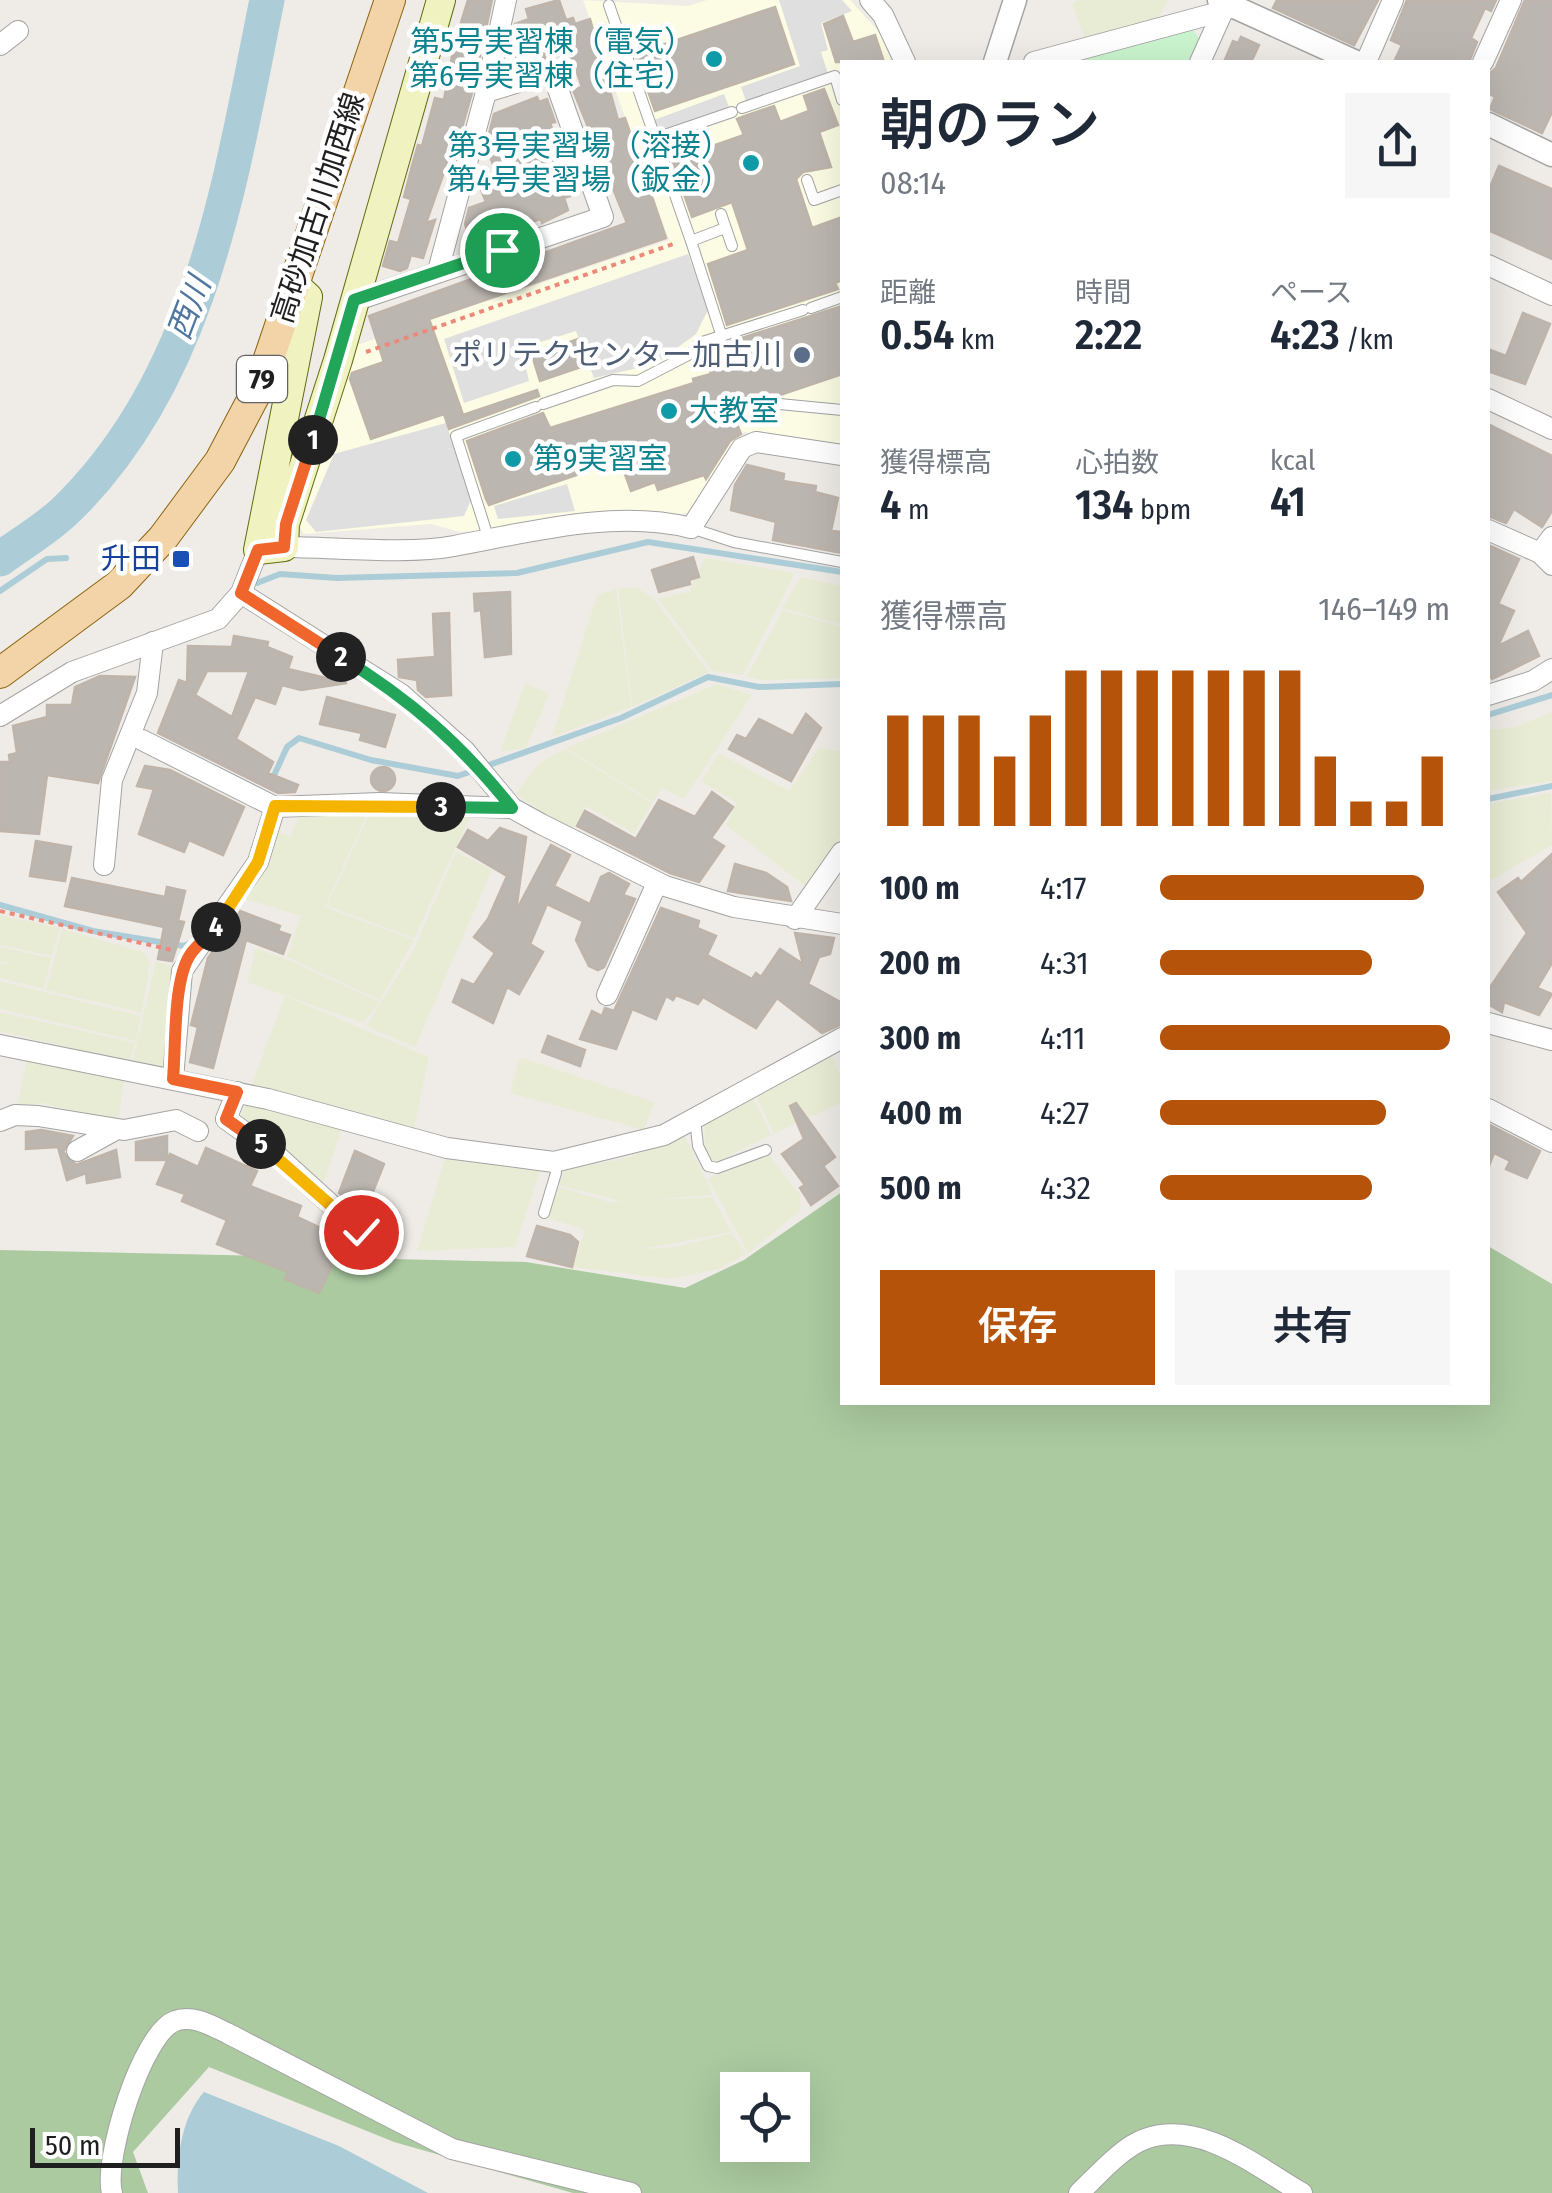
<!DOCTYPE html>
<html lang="ja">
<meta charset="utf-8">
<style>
:root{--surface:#fff;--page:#f6f6f7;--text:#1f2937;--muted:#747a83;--accent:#b45309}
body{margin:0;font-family:"Fira Sans Condensed","Noto Sans JP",sans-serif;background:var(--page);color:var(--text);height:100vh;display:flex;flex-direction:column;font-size:38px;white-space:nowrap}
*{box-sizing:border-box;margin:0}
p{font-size:32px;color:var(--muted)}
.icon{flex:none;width:55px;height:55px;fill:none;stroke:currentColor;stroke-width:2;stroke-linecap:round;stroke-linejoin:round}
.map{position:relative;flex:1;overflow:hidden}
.drawer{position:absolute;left:840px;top:60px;width:650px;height:1345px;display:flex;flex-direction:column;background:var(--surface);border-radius:0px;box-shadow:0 10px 40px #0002}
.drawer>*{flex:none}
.buttons{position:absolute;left:720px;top:2072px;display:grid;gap:20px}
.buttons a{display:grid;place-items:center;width:90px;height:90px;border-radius:0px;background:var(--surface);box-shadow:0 10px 40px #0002;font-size:50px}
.scale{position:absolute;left:30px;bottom:25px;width:150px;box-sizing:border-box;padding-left:10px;border:5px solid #1f1f1f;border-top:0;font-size:28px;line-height:35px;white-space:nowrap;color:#1f1f1f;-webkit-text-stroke:8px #fff;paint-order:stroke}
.pin{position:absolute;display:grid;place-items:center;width:85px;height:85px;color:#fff;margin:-42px;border:5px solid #fff;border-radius:50%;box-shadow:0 2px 10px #0007}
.km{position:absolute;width:50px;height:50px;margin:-25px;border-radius:50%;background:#222;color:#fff;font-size:28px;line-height:50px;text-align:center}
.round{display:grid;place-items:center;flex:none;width:105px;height:105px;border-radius:0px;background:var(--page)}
.summary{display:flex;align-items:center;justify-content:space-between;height:170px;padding:0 40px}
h1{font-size:55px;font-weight:600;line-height:75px}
.stats{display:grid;grid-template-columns:repeat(3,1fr);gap:15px;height:170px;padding:10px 40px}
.stats div{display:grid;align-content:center}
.stats b{font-size:42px;font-weight:600}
.stats small{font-size:28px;font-weight:400}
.stats p{font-size:28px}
.chart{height:280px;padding:20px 40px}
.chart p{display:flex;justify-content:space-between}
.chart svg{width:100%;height:180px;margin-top:10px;stroke:var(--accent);stroke-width:6}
.button{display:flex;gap:20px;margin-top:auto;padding:20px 40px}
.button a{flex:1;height:115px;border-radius:0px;background:var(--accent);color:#fff;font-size:40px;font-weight:600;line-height:115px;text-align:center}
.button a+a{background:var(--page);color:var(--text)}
ul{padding:0 40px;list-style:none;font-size:32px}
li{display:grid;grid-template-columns:160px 120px 1fr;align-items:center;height:75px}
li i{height:25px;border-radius:12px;background:var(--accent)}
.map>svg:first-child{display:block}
.education{fill:#fbfce3}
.farmland{fill:#e9ecd4}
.forest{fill:#abcaa0;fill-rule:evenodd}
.park{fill:#c9f4cd}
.parking{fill:#dfdfdf}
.water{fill:#accdd8}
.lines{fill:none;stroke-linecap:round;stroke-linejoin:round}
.stream{stroke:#accdd8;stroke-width:6}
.river{stroke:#accdd8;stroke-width:35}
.building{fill:#bcb6b0;stroke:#bfb4aa;stroke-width:2.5;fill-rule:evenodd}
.service-casing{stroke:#a3a3a3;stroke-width:12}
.minor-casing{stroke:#a3a3a3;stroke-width:22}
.tertiary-casing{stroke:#a3a3a3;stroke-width:25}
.secondary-casing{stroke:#616c10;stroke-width:30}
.primary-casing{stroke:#8b6410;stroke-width:32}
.path{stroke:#ec897b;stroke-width:4;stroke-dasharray:5 5;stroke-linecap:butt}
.service{stroke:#fff;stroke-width:10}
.minor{stroke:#fff;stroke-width:20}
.tertiary{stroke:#fff;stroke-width:22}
.secondary{stroke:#f0f3c0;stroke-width:28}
.primary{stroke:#f2d4a8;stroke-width:30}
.split-1-casing{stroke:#fff;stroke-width:20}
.split-2-casing{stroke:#fff;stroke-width:20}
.split-3-casing{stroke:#fff;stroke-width:20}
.split-4-casing{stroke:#fff;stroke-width:20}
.split-5-casing{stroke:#fff;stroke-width:20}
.split-6-casing{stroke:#fff;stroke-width:20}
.split-1{stroke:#22a559;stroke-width:12}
.split-2{stroke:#f0652b;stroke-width:12}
.split-3{stroke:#22a559;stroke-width:12}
.split-4{stroke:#f5b400;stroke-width:12}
.split-5{stroke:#f0652b;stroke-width:12}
.split-6{stroke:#f5b400;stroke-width:12}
.culture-dot{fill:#0f9aa8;stroke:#fff;stroke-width:4}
.service-dot{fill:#5c6f8a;stroke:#fff;stroke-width:4}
.transit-dot{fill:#1a4fb4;stroke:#fff;stroke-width:4}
.labels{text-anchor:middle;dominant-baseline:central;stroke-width:9;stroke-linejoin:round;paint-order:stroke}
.shield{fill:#fff;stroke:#626262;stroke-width:2.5}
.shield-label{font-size:28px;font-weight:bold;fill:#1f1f1f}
.culture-label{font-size:30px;fill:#0d838f;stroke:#fff;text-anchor:end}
.street-label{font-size:30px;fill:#1f1f1f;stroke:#fff}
.service-label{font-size:30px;fill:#4e5e75;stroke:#fff;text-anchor:end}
.transit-label{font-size:30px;fill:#164399;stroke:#fff;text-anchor:end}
.water-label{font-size:32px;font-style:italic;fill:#52779e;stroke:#fff}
</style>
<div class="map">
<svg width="1552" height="2193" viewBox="0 0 1552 2193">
<rect width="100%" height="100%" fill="#efece7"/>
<polygon class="education" points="583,0 688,6 707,0 850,0 881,34 893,62 842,62 842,449 744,432 690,513 460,532 431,524 304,534 297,523 348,348 669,240"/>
<g class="farmland">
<polygon points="1078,0 1168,0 1152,29 1086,42 1072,4"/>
<polygon points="705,558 795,573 743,675 712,671 658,599 690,591 715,621 690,590"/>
<polygon points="801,577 842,586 842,625 782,608"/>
<polygon points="636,587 654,599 709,672 632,707 618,589"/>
<polygon points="616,589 631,707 552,737 597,595"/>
<polygon points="783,610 842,627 842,678 760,680 747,676"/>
<polygon points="525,683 549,694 526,748 500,752"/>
<polygon points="717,684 752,695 684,799 662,788 653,802 566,748"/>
<polygon points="1552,712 1552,781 1488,791 1488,730 1513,728"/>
<polygon points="819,748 842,751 842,834 805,886 726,825 737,803 701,781 719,753 789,791"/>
<polygon points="565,749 652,803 634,833 586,806 571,832 516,794 539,763"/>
<polygon points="1551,793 1552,845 1488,882 1488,804"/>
<polygon points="369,810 325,907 414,940 380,1000 287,957 301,916 242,898 276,831 290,837 301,813"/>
<polygon points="371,810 471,815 414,938 327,906"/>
<polygon points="456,852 492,870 415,1047 366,1026 413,951"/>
<polygon points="0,915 60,928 52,956 0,945"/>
<polygon points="62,929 143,952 150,962 142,1013 46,990"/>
<polygon points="0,947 51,958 44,989 0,978 0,963 11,965 0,961"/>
<polygon points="256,948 286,959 380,1002 363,1023 247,982"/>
<polygon points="156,961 175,968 168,1070 132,1063"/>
<polygon points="0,981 141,1016 136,1041 0,1009"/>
<polygon points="285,996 429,1057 414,1129 250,1088"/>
<polygon points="0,1012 135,1043 130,1062 0,1031"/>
<polygon points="832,1055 842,1082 842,1102 774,1134 756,1096"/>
<polygon points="523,1058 654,1102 644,1130 510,1093 518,1062"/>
<polygon points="27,1060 124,1081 118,1122 43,1103 16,1108"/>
<polygon points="753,1097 771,1135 716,1162 706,1154 704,1124"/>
<polygon points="249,1099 342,1128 324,1182 238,1120"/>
<polygon points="684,1135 713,1195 624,1202 559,1185 564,1170 626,1158"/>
<polygon points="446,1155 541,1168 515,1247 417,1251"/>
<polygon points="769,1155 800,1195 801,1210 748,1253 708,1178"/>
<polygon points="559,1187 609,1202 713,1197 731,1232 643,1249 677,1247 732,1233 746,1254 719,1269 672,1279 573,1267 585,1230 547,1218"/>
</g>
<path class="forest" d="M842,1192v210h646v-156l64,38v909h-979l-179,-51 -185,-75 -76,85 15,41h-148v-943l526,12 159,26 59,-28zM738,2090h54v55h-54z"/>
<polygon class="park" points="1193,30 1200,40 1190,62 1053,62"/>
<g class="parking">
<polygon points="779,0 842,0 852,11 821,23 828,50 821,52 828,74 746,101 741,87 800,66"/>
<polygon points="724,94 729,107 659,132 654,120"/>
<polygon points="688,254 708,310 696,334 655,364 594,378 576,331 521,348 529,381 464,403 444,339"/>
<polygon points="446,423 471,500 464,516 316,532 306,520 334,454"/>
<polygon points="567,484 575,511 498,519 494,506"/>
</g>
<path class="water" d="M204,2092l135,54 89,47h-250c-2,-34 3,-75 26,-101z"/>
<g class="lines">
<g class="stream">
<polyline points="257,583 280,574 337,578 517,573 648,542 842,572"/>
<polyline points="0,591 47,559 66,558"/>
<polyline points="1488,715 1552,695"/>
<polyline points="271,782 287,747 299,738 371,760 458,776 621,718 708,677 759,687 842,684"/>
<polyline points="1488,799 1552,786"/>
<polyline points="0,905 93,931 184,946 193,942"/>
</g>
<path class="river" d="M0,559c22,-16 48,-31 67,-50 136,-132 164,-333 200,-509"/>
</g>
<g class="building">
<polygon points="468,0 492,0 473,89 458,142 455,141 426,223 435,220 423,258 411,255 407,268 400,271 383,266 390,241 398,243 411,199 404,197 412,166 418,145 422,146 435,98 444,100 454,45"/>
<polygon points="559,0 566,20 573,18 575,24 590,19 618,120 625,118 666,238 429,319 463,415 537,390 539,396 449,429 444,414 371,439 350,379 352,373 384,362 369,316 627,223 573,90 582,87 570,52 541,61 538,51 516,57 511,41 515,24 529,19 526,9"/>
<polygon points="1277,0 1378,0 1354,45 1273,8"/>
<polygon points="1407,0 1496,0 1491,11 1485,8 1471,38 1477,42 1469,62 1394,62 1402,45 1391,40"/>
<polygon points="1525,0 1552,0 1552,112 1542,133 1490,109 1495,97 1488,93 1488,75 1496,68"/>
<polygon points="775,7 794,64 655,111 635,54"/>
<polygon points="843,16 853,42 875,35 884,62 836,62 824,24"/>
<polygon points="1241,37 1259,45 1251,62 1224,62 1233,41 1238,43"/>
<polygon points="824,89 838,125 819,132 831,167 803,172 796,179 812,228 842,217 842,280 835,283 838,289 727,325 708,264 748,250 732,202 692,217 672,160 744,135 737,119 742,117 774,106 780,122 809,111 804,96"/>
<polygon points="537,97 539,102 547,99 555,122 550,123 560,151 554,153 570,196 564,198 568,210 542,223 541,219 500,231 502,237 473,246 465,224 469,208 486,202 480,187 499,180 486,146 494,114"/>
<polygon points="1499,166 1552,189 1552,259 1488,230 1488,192"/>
<polygon points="842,306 842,374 780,395 766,395 760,402 732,412 741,434 730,441 706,479 704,475 658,490 655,482 631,491 620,460 489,505 486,499 467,441 543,413 550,428 694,383 693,379 711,374 704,350"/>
<polygon points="1523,313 1550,324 1525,384 1488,371 1488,349 1506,356"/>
<polygon points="578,339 587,365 540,381 532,355"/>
<polygon points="1488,424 1552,456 1552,511 1542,527 1514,509 1506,523 1488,516"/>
<polygon points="747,465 784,474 783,481 816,486 815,492 838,498 831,531 842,532 842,553 773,540 776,522 731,510 735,485"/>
<polygon points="1488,545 1519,559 1498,604 1514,611 1498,646 1528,631 1539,656 1492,679 1488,670"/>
<polygon points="693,557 699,577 689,580 690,584 659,592 652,570"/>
<polygon points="510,592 511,654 485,657 481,610 475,611 474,594"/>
<polygon points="449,613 451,695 426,697 418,690 417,680 399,677 398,660 435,657 433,614"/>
<path d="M234,636l34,6 -1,5 25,10 -4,12 59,14 -46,7 -19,-5 -7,19 -20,-7 -19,42 37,23 -5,11 30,12 -3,7 -17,1 -120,-60 21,-53 8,3 1,-37 44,1zM207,671h42l-17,46 -37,-22z"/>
<polygon points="100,676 135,677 98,783 47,775 39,834 0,831 0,762 10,762 9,755 17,753 13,726 47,717 47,705 72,705 75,687"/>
<polygon points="327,697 395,715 385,747 360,740 362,733 320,724"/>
<polygon points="806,714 821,728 791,781 729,749 737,735 746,739 759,719 793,736"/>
<polygon points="145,766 170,770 244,807 223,855 189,840 184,852 139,834 154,789 137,786"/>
<circle cx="383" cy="779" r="12"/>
<polygon points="712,792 733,807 711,838 724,846 699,882 670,873 577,826 585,811 636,839 659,800 695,817"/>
<polygon points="500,828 526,837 516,911 551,845 570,855 554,886 590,904 601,877 609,873 629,884 623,895 635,899 604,967 598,970 589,966 576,940 583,921 547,904 530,944 543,952 519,994 507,987 493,1023 453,1002 462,980 474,985 495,953 474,937 488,919 507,876 458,847 468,830 488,841"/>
<polygon points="36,841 71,847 65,881 30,876"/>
<polygon points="1552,854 1552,963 1537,988 1552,994 1539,1015 1504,1002 1502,1012 1488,1004 1489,989 1527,933 1498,892 1518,878 1521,882"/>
<polygon points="735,864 766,873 787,887 791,901 728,891"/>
<polygon points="72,878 165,897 167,887 185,891 178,921 184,922 172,961 158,959 164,927 65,906"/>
<polygon points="661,908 699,921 697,928 716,936 707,955 752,979 756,973 761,977 780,949 803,964 795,933 834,938 830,954 819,957 808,984 842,1003 842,1024 822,1033 777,998 756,1028 703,997 698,1004 676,995 673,1000 666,996 656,1019 632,1009 616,1049 580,1039 592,1011 602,1016 605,1008 614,1011"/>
<polygon points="240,911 280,926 278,931 290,935 283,954 246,940 213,1068 190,1062 198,1027 191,1025 208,958 215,948 220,949"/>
<polygon points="548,1036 585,1050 580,1066 542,1052"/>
<polygon points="796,1103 835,1157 823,1166 838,1186 811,1205 800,1188 805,1185 782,1154 804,1139 790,1106"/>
<polygon points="1488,1124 1540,1151 1527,1178 1506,1169 1510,1161 1494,1153 1488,1168"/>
<polygon points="41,1130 73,1136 63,1152 76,1165 116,1150 120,1177 87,1183 86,1173 67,1180 58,1147 26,1149 26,1132"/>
<polygon points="167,1136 167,1160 136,1160 136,1142"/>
<polygon points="206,1148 257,1171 250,1186 301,1206 297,1217 329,1232 332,1225 346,1237 319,1293 285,1279 288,1272 217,1244 227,1220 182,1201 185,1194 157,1184 170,1154 198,1167"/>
<polygon points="355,1151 384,1164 368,1204 363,1202 359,1211 339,1193"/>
<polygon points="537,1226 570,1235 578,1242 572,1267 527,1256"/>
</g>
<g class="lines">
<g class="service-casing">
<g id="service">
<polyline points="609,5 691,241"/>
<polyline points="742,108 835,76 842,100"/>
<polyline points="656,138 732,112"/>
<polyline points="807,180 814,200 842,190"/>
<polyline points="721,214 732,246"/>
<polyline points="811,308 842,297"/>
<polyline points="722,337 691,241 725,228"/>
<polyline points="769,403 842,410"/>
<polyline points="543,404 613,380 638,381 692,353 699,343 803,310"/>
<polyline points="691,528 734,542 842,562"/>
<polyline points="488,537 456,436 536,407"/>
<polyline points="695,1119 698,1146 708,1166 717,1168 766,1150"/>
<polyline points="544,1213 556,1173 554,1162"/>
</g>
</g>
<g class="minor-casing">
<g id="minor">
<polyline points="870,0 883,15 905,62"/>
<polyline points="0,45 18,31"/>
<polyline points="1034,62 1223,11"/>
<polyline points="1200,62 1223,11 1229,8"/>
<polyline points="1366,62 1393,0"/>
<polyline points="1483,62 1511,0"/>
<polyline points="486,92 506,0"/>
<polyline points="1488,265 1552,295"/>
<polyline points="354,301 603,217 552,72 486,92 438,271"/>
<polyline points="1488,399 1552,429"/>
<polyline points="1488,530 1540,553 1552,565"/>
<path d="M284,547c50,0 123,8 170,-1 76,-14 161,-37 237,-18l51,-80 14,-6 86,13"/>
<polyline points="1540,553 1552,537"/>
<polyline points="241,593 401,694 465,751 512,808 541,824 665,886 734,907 842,924"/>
<polyline points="1488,695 1533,681 1552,669"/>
<polyline points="0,716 72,672 218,619 241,593 258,550"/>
<polyline points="142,740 275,807"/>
<polyline points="104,865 112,780 147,693 153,642"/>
<polyline points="795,919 842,852"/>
<polyline points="607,995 657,883"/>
<polyline points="1488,1023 1552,1040"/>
<polyline points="0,1045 268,1099 447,1148 554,1162 664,1135 842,1038"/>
<polyline points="173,1079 182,971 258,862 275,807 380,803 512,808"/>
<polyline points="237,1092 226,1119 274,1153 361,1232"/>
<polyline points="1488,1109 1552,1142"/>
<polyline points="0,1121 15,1115 38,1116 124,1130 176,1120 198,1131"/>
<polyline points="77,1151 115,1130"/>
<path d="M112,2193c-9,-33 30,-160 63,-172 17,-7 37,5 52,12l225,116 179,44"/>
<path d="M1079,2193c18,-17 43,-46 66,-54 55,-20 112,28 157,54"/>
</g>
</g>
<g class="tertiary-casing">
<g id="tertiary">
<polyline points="1219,0 1356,62"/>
<polyline points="995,62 1015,0"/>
<polyline points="1488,124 1552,155"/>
</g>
</g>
<g class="secondary-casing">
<polyline id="secondary" points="294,284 308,297 258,550 284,547 285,524 338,360 441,0"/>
</g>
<g class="primary-casing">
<polyline id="primary" points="0,673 119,585 163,538 220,461 260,385 390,0"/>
</g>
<g class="path">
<polyline points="366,352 676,243"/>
<polyline points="0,911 172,950"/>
</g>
<use href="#service" class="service"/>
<use href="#minor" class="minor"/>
<use href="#tertiary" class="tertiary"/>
<use href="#secondary" class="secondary"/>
<use href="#primary" class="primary"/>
</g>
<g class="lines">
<g class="split-1-casing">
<polyline id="split-1" points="313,440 354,300 502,250"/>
</g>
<g class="split-2-casing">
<polyline id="split-2" points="313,440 286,524 284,547 258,550 241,593 341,657"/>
</g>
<g class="split-3-casing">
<path id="split-3" d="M341,657c70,43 120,87 171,151l-71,-1"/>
</g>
<g class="split-4-casing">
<polyline id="split-4" points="216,927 258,862 275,806 441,807"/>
</g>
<g class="split-5-casing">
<path id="split-5" d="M216,927c-8,11 -20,18 -26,28 -17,26 -14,92 -17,124l64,13 -11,27 35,25"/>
</g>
<g class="split-6-casing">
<polyline id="split-6" points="261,1144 361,1232"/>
</g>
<use href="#split-1" class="split-1"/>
<use href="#split-2" class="split-2"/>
<use href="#split-3" class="split-3"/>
<use href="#split-4" class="split-4"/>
<use href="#split-5" class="split-5"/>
<use href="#split-6" class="split-6"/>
</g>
<g class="culture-dot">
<circle cx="714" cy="59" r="10"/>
<circle cx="751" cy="163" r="10"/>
<circle cx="669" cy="411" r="10"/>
<circle cx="513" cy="459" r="10"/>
</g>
<circle class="service-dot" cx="802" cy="355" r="10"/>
<rect class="transit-dot" x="171" y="549" width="20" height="20" rx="5"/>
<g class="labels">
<rect class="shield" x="237" y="356" width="50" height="46" rx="8"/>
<g class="shield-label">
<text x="262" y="379">79</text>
</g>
<g class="culture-label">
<text x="694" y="42">第5号実習棟（電気）<tspan x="694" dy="34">第6号実習棟（住宅）</tspan></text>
<text x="731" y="146">第3号実習場（溶接）<tspan x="731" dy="34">第4号実習場（鈑金）</tspan></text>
<text x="689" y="411" text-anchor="start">大教室</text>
<text x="533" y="459" text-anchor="start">第9実習室</text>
</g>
<g class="street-label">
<text transform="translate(318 208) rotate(-72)">高砂加古川加西線</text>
</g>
<g class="service-label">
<text x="782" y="355">ポリテクセンター加古川</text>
</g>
<g class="transit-label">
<text x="161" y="559">升田</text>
</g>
<g class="water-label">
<text transform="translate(189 308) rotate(-69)">西川</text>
</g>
</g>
</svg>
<div class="buttons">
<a><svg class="icon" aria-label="locate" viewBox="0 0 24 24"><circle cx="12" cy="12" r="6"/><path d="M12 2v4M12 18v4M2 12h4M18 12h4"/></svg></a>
</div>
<div class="scale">50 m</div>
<div class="pin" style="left:502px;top:250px;background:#1e9e55"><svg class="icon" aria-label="arrive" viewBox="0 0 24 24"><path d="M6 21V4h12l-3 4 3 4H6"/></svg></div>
<div class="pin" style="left:361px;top:1232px;background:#d93025"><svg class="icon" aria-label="check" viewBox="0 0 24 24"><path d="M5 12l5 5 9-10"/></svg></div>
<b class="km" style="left:313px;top:440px">1</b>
<b class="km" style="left:341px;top:657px">2</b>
<b class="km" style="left:441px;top:807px">3</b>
<b class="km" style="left:216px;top:927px">4</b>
<b class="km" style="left:261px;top:1144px">5</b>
<section class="drawer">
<div class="summary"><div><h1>朝のラン</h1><p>08:14</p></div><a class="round"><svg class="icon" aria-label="share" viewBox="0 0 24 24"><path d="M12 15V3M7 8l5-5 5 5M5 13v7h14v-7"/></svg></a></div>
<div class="stats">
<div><p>距離</p><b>0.54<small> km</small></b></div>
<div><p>時間</p><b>2:22</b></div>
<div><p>ペース</p><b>4:23<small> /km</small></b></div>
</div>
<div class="stats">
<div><p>獲得標高</p><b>4<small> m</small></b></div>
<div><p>心拍数</p><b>134<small> bpm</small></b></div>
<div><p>kcal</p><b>41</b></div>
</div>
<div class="chart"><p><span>獲得標高</span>146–149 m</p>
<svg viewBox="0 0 160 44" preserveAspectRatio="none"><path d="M5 44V17M15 44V17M25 44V17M35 44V27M45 44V17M55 44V6M65 44V6M75 44V6M85 44V6M95 44V6M105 44V6M115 44V6M125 44V27M135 44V38M145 44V38M155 44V27"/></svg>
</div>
<ul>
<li><b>100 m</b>4:17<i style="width:91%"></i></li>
<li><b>200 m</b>4:31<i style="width:73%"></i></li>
<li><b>300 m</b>4:11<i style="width:100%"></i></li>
<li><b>400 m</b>4:27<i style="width:78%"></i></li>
<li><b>500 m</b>4:32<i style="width:73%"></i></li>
</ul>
<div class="button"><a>保存</a><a>共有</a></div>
</section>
</div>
